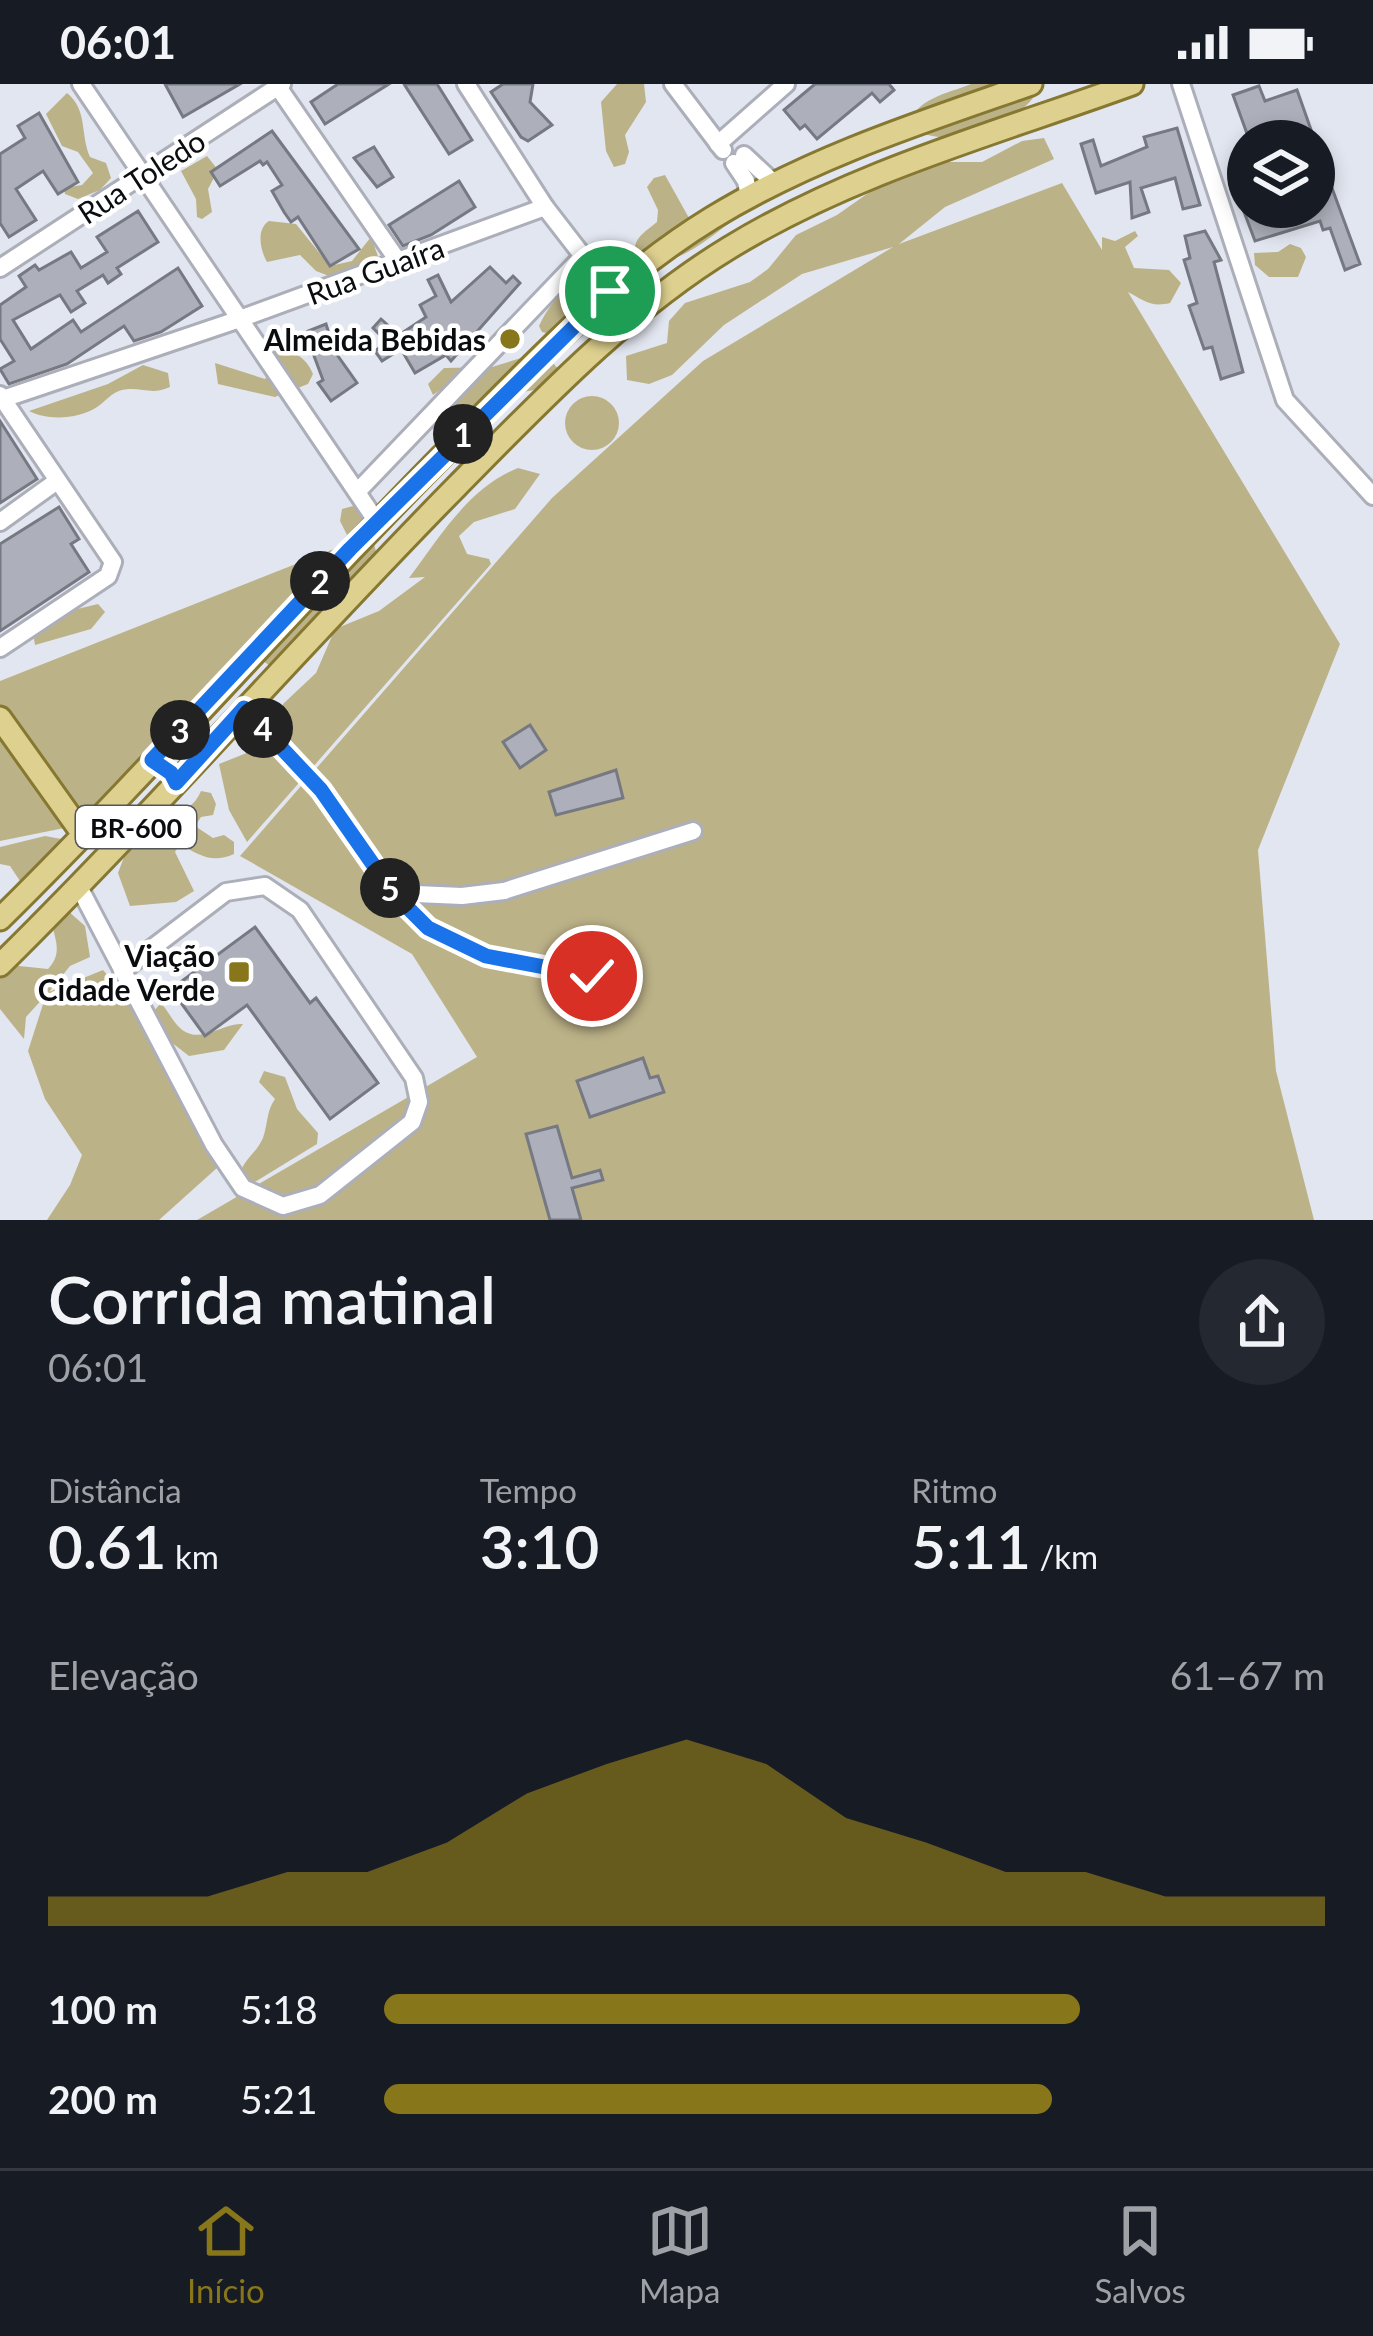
<!DOCTYPE html>
<html lang="pt">
<meta charset="utf-8">
<style>
:root{--surface:#171b24;--page:#242831;--text:#f1f3f6;--muted:#9ea1a6;--line:#363941;--accent:#88761a}
body{margin:0;font-family:Lato,sans-serif;background:var(--page);color:var(--text);height:100vh;display:flex;flex-direction:column;font-size:45px;white-space:nowrap}
*{box-sizing:border-box;margin:0}
p{font-size:39px;color:var(--muted)}
.icon{flex:none;width:66px;height:66px;fill:none;stroke:currentColor;stroke-width:2;stroke-linecap:round;stroke-linejoin:round}
.map{position:relative;height:1136px;overflow:hidden}
.side{display:flex;flex-direction:column;background:var(--surface);flex:1}
.side>*{flex:none}
.controls{position:absolute;left:1227px;top:36px;display:grid;gap:24px}
.controls a{display:grid;place-items:center;width:108px;height:108px;border-radius:50%;background:var(--surface);box-shadow:0 6px 18px #0003;font-size:60px}
.pin{position:absolute;display:grid;place-items:center;width:102px;height:102px;color:#fff;margin:-51px;border:6px solid #fff;border-radius:50%;box-shadow:0 3px 12px #0007}
.km{position:absolute;width:60px;height:60px;margin:-30px;border-radius:50%;background:#222;color:#fff;font-size:33px;line-height:60px;text-align:center}
.round{display:grid;place-items:center;flex:none;width:126px;height:126px;border-radius:63px;background:var(--page)}
.summary{display:flex;align-items:center;justify-content:space-between;height:204px;padding:0 48px}
h1{font-size:66px;font-weight:600;line-height:90px}
.figures{display:grid;grid-template-columns:repeat(3,1fr);gap:18px;height:204px;padding:12px 48px}
.figures div{display:grid;align-content:center}
.figures b{font-size:60px;font-weight:600}
.figures small{font-size:33px;font-weight:400}
.figures p{font-size:33px}
.chart{height:336px;padding:24px 48px}
.chart p{display:flex;justify-content:space-between}
.chart svg{width:100%;height:216px;margin-top:12px;fill:var(--accent);opacity:.7}
ul{padding:0 48px;list-style:none;font-size:39px}
li{display:grid;grid-template-columns:192px 144px 1fr;align-items:center;height:90px}
li i{height:30px;border-radius:15px;background:var(--accent)}
.status{display:flex;justify-content:space-between;align-items:center;height:84px;padding:0 60px;background:var(--surface);direction:ltr}
.status svg{height:33px;fill:currentColor}
.dock{display:flex;justify-content:space-around;align-items:center;height:168px;border-top:3px solid var(--line);background:var(--surface);font-size:33px;color:var(--muted)}
.dock a{display:grid;justify-items:center;gap:6px}
.dock .active{color:var(--accent)}
.map>svg:first-child{display:block}
.forest{fill:#bcb288}
.building{fill:#adb0ba;stroke:#767982;stroke-width:3}
.lines{fill:none;stroke-linecap:round;stroke-linejoin:round}
.minor-casing{stroke:#acafb9;stroke-width:22}
.major-casing{stroke:#867731;stroke-width:27}
.minor{stroke:#fff;stroke-width:16}
.major{stroke:#ded08e;stroke-width:21}
.route-casing{stroke:#fff;stroke-width:24}
.route{stroke:#1a73e8;stroke-width:15}
.poi-dot{fill:#88761a;stroke:#fff;stroke-width:4.5}
.labels{text-anchor:middle;dominant-baseline:central;stroke-width:9;stroke-linejoin:round;paint-order:stroke}
.shield{fill:#fff;stroke:#545557;stroke-width:3}
.shield-label{font-size:27px;font-weight:bold;fill:#0b0c0f}
.street-label{font-size:30px;fill:#0b0c0f;stroke:#fff}
.poi-label{font-size:30px;font-weight:bold;fill:#0b0c0f;stroke:#fff;text-anchor:end}
</style>
<div class="status"><b>06:01</b><svg viewBox="0 0 49 12"><path d="M0 12V9h3v3zM5 12V6h3v6zM10 12V3h3v9zM15 12V0h3v12zM26 1h20v11H26zM47 4h2v5h-2z"/></svg></div>
<div class="map">
<svg width="1373" height="1136" viewBox="0 0 1373 1136">
<rect width="100%" height="100%" fill="#e2e6f0"/>
<g class="forest">
<polygon points="617,0 644,0 646,18 625,51 629,68 625,80 614,83 606,67 601,18"/>
<path d="M971,0h71c-22,44 -90,69 -134,43 7,-29 39,-33 63,-43z"/>
<path d="M67,9c21,17 13,41 23,64l16,6 5,15 -11,12 -22,9 -13,-5 -1,-6 18,-3 11,-12 -15,-21 -16,-6 -16,-32z"/>
<path d="M1044,54l10,21 -109,48 -46,37 163,-61 40,67v-13l13,4 20,-10 3,5 -13,11 9,21 35,2 12,13 -11,20c-20,5 -28,-4 -42,-11l212,352 -82,206 18,221 38,149h-1117l280,-163 -65,-103 -172,-98 312,-358 151,-137 190,-114 -91,27 -78,51 -52,50 -23,9 -22,-4 -1,-24 41,-13 2,-22 16,-18 65,-21 18,-13 28,-34 41,-20 57,-40 42,-13h46l40,-21z"/>
<polygon points="207,72 218,86 208,105 212,128 202,135 197,133 196,115 181,87"/>
<path d="M665,91l24,43c23,-9 37,-28 62,-30l5,17c-42,24 -68,63 -120,58 -5,-24 4,-27 21,-41l1,-12 -11,-23 7,-9z"/>
<path d="M269,137l27,3 34,42 22,-5 19,-24 8,22 -42,20 -21,-8 -16,-16 -33,7c-7,-12 -11,-33 2,-41z"/>
<polygon points="1290,160 1301,164 1306,173 1298,193 1269,193 1255,181 1254,169 1278,168"/>
<path d="M595,193l7,13 -52,44 -8,-2 -3,-6c13,-28 27,-39 56,-49z"/>
<path d="M271,263c20,4 34,7 42,27l-5,10 -33,13 -57,-13 -3,-21 50,16 4,-6 -3,-25z"/>
<path d="M537,269l12,5 14,17c-27,19 -27,12 -52,21 -25,9 -42,29 -70,31l10,-45 -18,13 -5,-11 16,-16 48,-1z"/>
<path d="M143,281l25,8 2,14c-19,9 -29,-1 -48,3 -11,3 -16,11 -25,17 -18,12 -49,14 -68,4l79,-27z"/>
<circle cx="592" cy="339" r="27"/>
<path d="M518,384l22,6 -25,35 -41,13 -15,14 8,18 22,5 2,5 -244,278 -18,-32 -10,-46 43,-17 21,-43 33,-31 19,-44 44,-18 46,-34 -16,1c32,-42 58,-89 109,-110z"/>
<polygon points="353,422 368,438 381,486 351,532 277,587 259,574 351,459 340,437 342,425"/>
<polygon points="344,461 84,740 0,757 0,597"/>
<polygon points="98,520 105,528 91,545 35,561 33,549 65,528"/>
<path d="M201,707l10,2 5,11 -3,11 -12,2 -6,9 18,12 11,-3 10,7v12c-22,10 -35,1 -54,-10l-5,8 19,39 -18,11 -46,4 -12,-33c5,-12 9,-28 18,-37 21,-21 53,-16 65,-45z"/>
<polygon points="45,752 67,756 26,796 20,797 10,782 0,780 0,763"/>
<path d="M67,826l18,16 5,31 -20,9 -21,26 54,-22 25,29 22,44 44,65 24,59 -59,53h-112l23,-35 12,-30 -37,-56 -17,-48 18,-56 -20,22 -2,22 -24,-30v-45l48,5c14,-15 8,-27 4,-45z"/>
<path d="M161,919c7,8 11,17 18,24 20,20 43,-5 64,-3l-19,26 -35,6 -18,-14 -18,-30z"/>
<path d="M264,987l21,6 12,32 21,24 -1,11 -67,41 -11,-4c2,-22 16,-25 24,-43 5,-14 3,-26 12,-39l-16,-17z"/>
</g>
<g class="building">
<polygon points="165,0 240,0 183,33"/>
<polygon points="338,0 389,0 325,40 311,18"/>
<polygon points="404,0 437,0 472,56 449,70"/>
<polygon points="503,0 533,0 530,18 552,41 528,57 521,53 491,8"/>
<polygon points="815,0 889,0 894,6 880,18 872,9 817,55 805,41 800,45 784,26"/>
<polygon points="1259,2 1265,17 1297,6 1315,57 1279,57 1275,46 1249,55 1233,11"/>
<polygon points="39,29 78,98 58,110 43,87 16,105 36,136 9,153 0,139 0,70 25,54 18,42"/>
<polygon points="1177,44 1200,121 1183,125 1175,94 1141,104 1149,128 1132,134 1130,98 1096,109 1081,60 1093,56 1101,82 1147,63 1144,53"/>
<polygon points="272,47 359,165 330,182 298,133 291,138 284,128 272,107 282,101 267,78 263,81 260,77 220,102 211,88"/>
<polygon points="1315,58 1360,180 1345,186 1330,144 1323,146 1320,137 1255,157 1232,96 1248,90 1248,123 1314,123"/>
<polygon points="374,63 393,93 377,103 354,74"/>
<polygon points="459,97 475,123 431,151 403,162 389,141"/>
<polygon points="138,127 158,158 117,184 121,190 108,199 103,191 77,207 85,219 71,228 60,211 13,236 31,265 73,236 81,248 178,184 202,222 161,248 134,257 124,242 67,280 9,300 0,285 14,277 0,255 0,221 26,203 19,192 35,181 39,186 71,168 81,184 107,168 97,153"/>
<polygon points="1205,147 1221,176 1214,178 1243,288 1221,295 1212,263 1204,265 1189,222 1197,219 1184,176 1190,174 1185,152"/>
<polygon points="490,183 506,199 513,192 520,199 451,277 446,271 415,289 401,265 382,277 375,267 387,258 373,244 381,235 399,251 426,233 420,221 436,212 428,196 438,191 451,218"/>
<polygon points="326,240 329,250 337,247 342,262 333,265 357,299 331,317 318,299 323,296 307,253 308,247"/>
<polygon points="0,337 37,395 0,419"/>
<polygon points="59,423 79,455 71,460 89,488 0,547 0,460"/>
<polygon points="530,641 546,666 520,684 503,658"/>
<polygon points="616,686 623,714 556,731 549,708"/>
<polygon points="255,843 310,919 316,914 378,999 330,1035 247,921 205,952 171,905"/>
<polygon points="643,974 650,994 658,992 664,1008 590,1033 577,997"/>
<polygon points="557,1042 572,1094 600,1086 603,1096 572,1104 581,1136 550,1136 526,1050"/>
</g>
<g class="lines">
<g class="minor-casing">
<g id="minor">
<polyline points="81,0 377,438"/>
<polyline points="466,0 545,123 610,207"/>
<polyline points="673,0 723,66"/>
<polyline points="1181,0 1285,316 1373,412"/>
<polyline points="278,3 398,177"/>
<polyline points="718,60 786,0"/>
<polyline points="744,71 774,99"/>
<polyline points="734,79 746,97 749,113"/>
<polyline points="0,184 282,0"/>
<polyline points="0,311 113,478 108,492 0,564"/>
<polyline points="0,316 237,236 545,123"/>
<polyline points="357,408 583,172"/>
<polyline points="0,438 57,397"/>
<polyline points="244,624 321,706 393,809 428,843 486,872 592,892"/>
<polyline points="79,803 214,1061 243,1104 283,1122 320,1111 412,1038 419,1018 414,994 300,826 265,802 226,808 122,887"/>
<polyline points="393,809 462,812 504,807 693,747"/>
</g>
</g>
<g class="major-casing">
<g id="major">
<polyline points="0,634 82,749"/>
<path d="M0,835c153,-151 295,-314 446,-467 83,-84 165,-172 266,-234 100,-61 210,-96 319,-134"/>
<path d="M0,881c157,-155 302,-322 457,-479 84,-85 170,-176 272,-238 124,-76 268,-115 403,-164"/>
</g>
</g>
<use href="#minor" class="minor"/>
<use href="#major" class="major"/>
</g>
<g class="lines">
<g class="route-casing">
<polyline id="route" points="592,892 486,872 428,844 393,809 321,706 244,624 176,699 171,689 152,676 350,465 610,207"/>
</g>
<use href="#route" class="route"/>
</g>
<g class="poi-dot">
<circle cx="510" cy="255" r="12"/>
<rect x="227" y="876" width="24" height="24" rx="6"/>
</g>
<g class="labels">
<rect class="shield" x="76" y="722" width="120" height="42" rx="9"/>
<g class="shield-label">
<text x="136" y="743">BR-600</text>
</g>
<g class="street-label">
<text transform="translate(141 92) rotate(-33)">Rua Toledo</text>
<text transform="translate(375 186) rotate(-20)">Rua Guaíra</text>
</g>
<g class="poi-label">
<text x="486" y="255">Almeida Bebidas</text>
<text x="215" y="871">Viação<tspan x="215" dy="34">Cidade Verde</tspan></text>
</g>
</g>
</svg>
<div class="controls">
<a><svg class="icon" aria-label="layers" viewBox="0 0 24 24"><path d="M12 4l9 5-9 5-9-5zM3 14l9 5 9-5"/></svg></a>
</div>
<div class="pin" style="left:610px;top:207px;background:#1e9e55"><svg class="icon" aria-label="arrive" viewBox="0 0 24 24"><path d="M6 21V4h12l-3 4 3 4H6"/></svg></div>
<div class="pin" style="left:592px;top:892px;background:#d93025"><svg class="icon" aria-label="check" viewBox="0 0 24 24"><path d="M5 12l5 5 9-10"/></svg></div>
<b class="km" style="left:463px;top:350px">1</b>
<b class="km" style="left:320px;top:497px">2</b>
<b class="km" style="left:180px;top:646px">3</b>
<b class="km" style="left:263px;top:644px">4</b>
<b class="km" style="left:390px;top:804px">5</b>
</div>
<section class="side">
<div class="summary"><div><h1>Corrida matinal</h1><p>06:01</p></div><a class="round"><svg class="icon" aria-label="share" viewBox="0 0 24 24"><path d="M12 15V3M7 8l5-5 5 5M5 13v7h14v-7"/></svg></a></div>
<div class="figures">
<div><p>Distância</p><b>0.61<small> km</small></b></div>
<div><p>Tempo</p><b>3:10</b></div>
<div><p>Ritmo</p><b>5:11<small> /km</small></b></div>
</div>
<div class="chart"><p><span>Elevação</span>61–67 m</p>
<svg viewBox="0 0 160 44" preserveAspectRatio="none"><path d="M0 44V38L10 38L20 38L30 33L40 33L50 27L60 17L70 11L80 6L90 11L100 22L110 27L120 33L130 33L140 38L150 38L160 38V44z"/></svg>
</div>
<ul>
<li><b>100 m</b>5:18<i style="width:74%"></i></li>
<li><b>200 m</b>5:21<i style="width:71%"></i></li>
</ul>
</section>
<nav class="dock">
<a class="active"><svg class="icon" aria-label="home" viewBox="0 0 24 24"><path d="M3 11l9-7 9 7M6 9v11h12V9"/></svg>Início</a>
<a><svg class="icon" aria-label="map" viewBox="0 0 24 24"><path d="M3 6l6-2 6 2 6-2v14l-6 2-6-2-6 2zM9 4v14M15 6v14"/></svg>Mapa</a>
<a><svg class="icon" aria-label="saved" viewBox="0 0 24 24"><path d="M7 4h10v16l-5-4-5 4z"/></svg>Salvos</a>
</nav>
